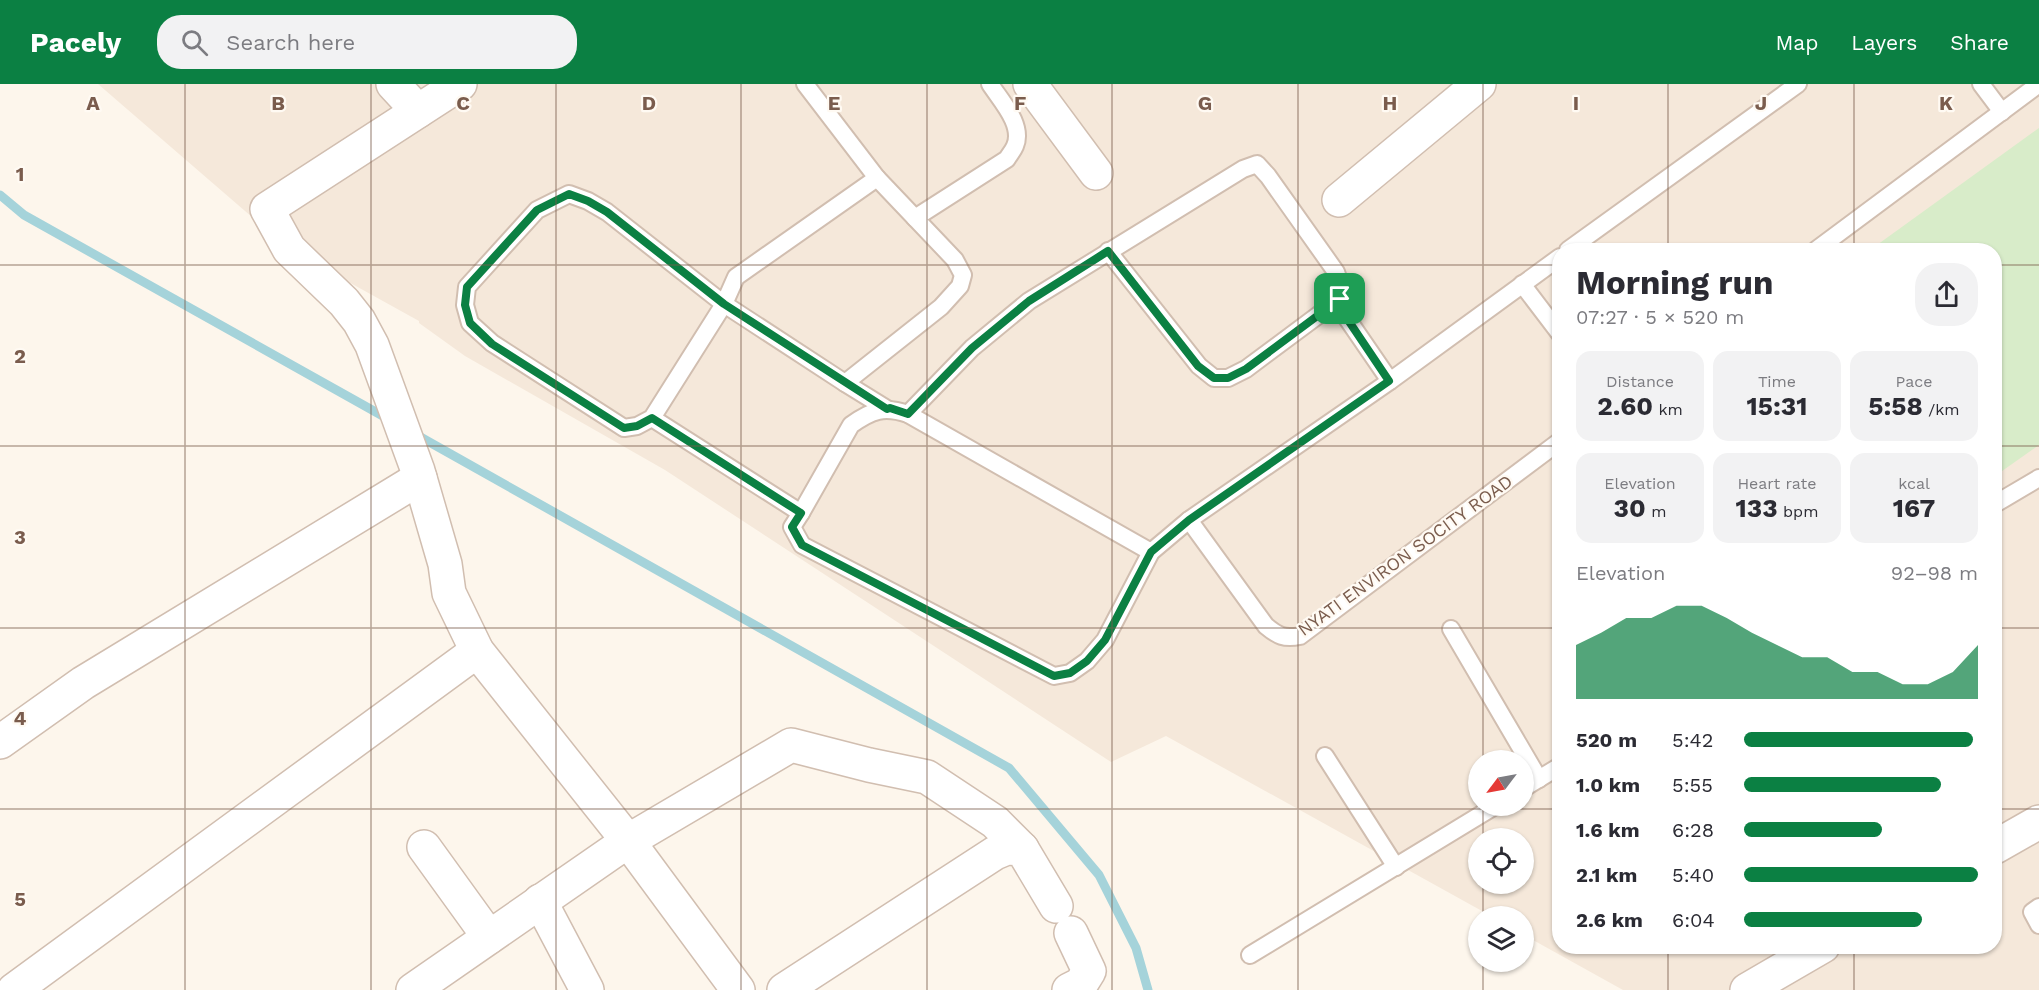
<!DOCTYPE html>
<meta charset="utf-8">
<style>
:root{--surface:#fff;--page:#f2f2f3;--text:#2b2b33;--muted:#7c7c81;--accent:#0b8043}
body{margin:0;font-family:"Work Sans",sans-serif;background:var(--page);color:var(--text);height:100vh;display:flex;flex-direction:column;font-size:22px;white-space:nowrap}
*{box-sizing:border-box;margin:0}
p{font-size:20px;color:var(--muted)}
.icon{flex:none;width:33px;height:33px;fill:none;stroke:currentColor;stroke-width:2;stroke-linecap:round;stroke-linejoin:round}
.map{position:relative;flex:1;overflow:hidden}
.details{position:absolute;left:1552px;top:159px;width:450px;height:711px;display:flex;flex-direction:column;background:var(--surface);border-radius:24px;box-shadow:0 2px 4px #0004}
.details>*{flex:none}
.needle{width:39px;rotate:238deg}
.controls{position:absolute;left:1468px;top:666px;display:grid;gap:12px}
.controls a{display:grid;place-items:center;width:66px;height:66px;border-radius:50%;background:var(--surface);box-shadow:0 2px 4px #0004;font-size:30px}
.pin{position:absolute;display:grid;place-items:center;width:51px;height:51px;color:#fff;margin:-26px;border-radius:12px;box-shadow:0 3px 9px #0006}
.round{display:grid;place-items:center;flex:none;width:63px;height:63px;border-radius:24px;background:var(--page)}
.summary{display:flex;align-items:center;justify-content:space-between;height:102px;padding:0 24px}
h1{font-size:33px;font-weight:700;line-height:45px}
.metrics{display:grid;grid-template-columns:repeat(3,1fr);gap:9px;height:102px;padding:6px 24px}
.metrics div{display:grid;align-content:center;border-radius:15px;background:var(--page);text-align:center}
.metrics b{font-size:26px;font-weight:700}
.metrics small{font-size:16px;font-weight:400}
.metrics p{font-size:16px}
.chart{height:168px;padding:12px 24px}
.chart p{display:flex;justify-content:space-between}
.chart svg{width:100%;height:108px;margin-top:6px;fill:var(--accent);opacity:.7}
ul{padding:0 24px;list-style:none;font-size:20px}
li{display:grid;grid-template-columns:96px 72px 1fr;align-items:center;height:45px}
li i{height:15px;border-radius:8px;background:var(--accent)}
header{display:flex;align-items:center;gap:36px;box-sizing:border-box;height:84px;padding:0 30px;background:var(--accent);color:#fff}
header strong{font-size:28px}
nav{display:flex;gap:33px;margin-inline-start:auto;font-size:21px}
.search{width:420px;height:54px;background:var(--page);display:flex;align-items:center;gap:15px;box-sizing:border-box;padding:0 21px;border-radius:24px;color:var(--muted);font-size:22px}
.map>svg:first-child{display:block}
.residential{fill:#f5e8da;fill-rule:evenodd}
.green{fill:#d8ecc9}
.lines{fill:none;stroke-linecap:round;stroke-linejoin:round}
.stream{stroke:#a5d3da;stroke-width:9}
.lane-casing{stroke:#d1beb0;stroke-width:20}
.street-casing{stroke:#d1beb0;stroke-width:36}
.lane{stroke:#fff;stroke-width:16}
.street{stroke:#fff;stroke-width:33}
.route-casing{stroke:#fff;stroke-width:12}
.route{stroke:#0b8043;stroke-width:8}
.grid{fill:none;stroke:#7a5c4d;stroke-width:1.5;stroke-opacity:0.55}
.labels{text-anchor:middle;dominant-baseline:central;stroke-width:4.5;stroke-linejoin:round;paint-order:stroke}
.street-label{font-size:18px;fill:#7a5c4d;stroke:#fffaf3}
.grid-label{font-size:20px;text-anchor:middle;font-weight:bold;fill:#7a5c4d;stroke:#fffaf3;stroke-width:4.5;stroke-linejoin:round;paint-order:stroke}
</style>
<header>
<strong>Pacely</strong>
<div class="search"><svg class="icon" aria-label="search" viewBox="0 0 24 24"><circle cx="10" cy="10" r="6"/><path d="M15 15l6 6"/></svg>Search here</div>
<nav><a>Map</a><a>Layers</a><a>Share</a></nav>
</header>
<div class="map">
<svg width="2039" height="906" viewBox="0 0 2039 906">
<rect width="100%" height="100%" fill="#fdf6ec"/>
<path class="residential" d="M98,0h1941v906h-416l-99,-55v-19h-33l-325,-180 -55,26 -446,-292 -200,-114 -46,-33v-2l-130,-72zM1560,166h435v696h-435zM1479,676h45v46h-45zM1479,754h45v46h-45z"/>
<polygon class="green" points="2039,44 2039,361 1995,392 1995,166 1870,166"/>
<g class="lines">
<g class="stream">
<polyline points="0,111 24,131 390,336"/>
<polyline points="415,350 1009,684 1099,791 1136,864 1148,906"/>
</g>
<g class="lane-casing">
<g id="lane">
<polyline points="805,0 877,94"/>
<polyline points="1981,0 2002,28"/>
<polygon points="877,94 955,176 963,191 960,202 941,223 845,299 724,220 736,193"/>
<path d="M915,134l92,-59c2,-4 6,-8 8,-13 9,-21 -14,-45 -25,-62"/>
<polyline points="1568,166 1798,0"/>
<polyline points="1816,166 2039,0"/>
<polyline points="1108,167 1199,282 1214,294 1228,294 1246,285 1340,215"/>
<polyline points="1522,200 1560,250"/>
<polyline points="845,299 887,325"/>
<polyline points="908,330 972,264 1029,217 1243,85 1257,80 1268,92 1336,188 1341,202 1340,215 1344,230 1390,297"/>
<polyline points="652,334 637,342 624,344 492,259 470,239 465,221 467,203 537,126 569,110 588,117 607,128 724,220 652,334 801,429 792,443 802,461 1054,592 1070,589 1087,577 1105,556 1151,468 1189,436 1390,297 1560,173"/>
<polyline points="1995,420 2039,394"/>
<path d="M801,429l50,-88c21,-15 33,-19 57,-11l243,138"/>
<path d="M1189,436l77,106c12,10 18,13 34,10l260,-195"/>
<polyline points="1451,545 1539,695"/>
<polyline points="1325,672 1396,783"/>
<polyline points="1524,704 1560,682"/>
<polyline points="2039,823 2032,828 2039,841"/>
<polyline points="1250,871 1495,722"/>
</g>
</g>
<g class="street-casing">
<g id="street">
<polyline points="393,0 418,27"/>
<polyline points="460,0 267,125 289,165 344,218 359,237 372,261 418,387 445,480 449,509 477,567 628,757 738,906"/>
<polyline points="1030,0 1096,89"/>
<polyline points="1339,116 1479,0"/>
<polyline points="0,658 83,599 420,394"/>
<polyline points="424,763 489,853"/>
<polyline points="1995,763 2039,738"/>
<polyline points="540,817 587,906"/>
<polyline points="14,906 477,567"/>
<polyline points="413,906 628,757 791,661 869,681 927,693 995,738 1022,765"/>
<polyline points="784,906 995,769 1007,764 1022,765 1056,822"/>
<polyline points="1069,906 1081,900 1089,887 1071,849"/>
<polyline points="1747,906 1823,862"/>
</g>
</g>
<use href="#lane" class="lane"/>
<use href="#street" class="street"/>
</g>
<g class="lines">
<g class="route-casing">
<polygon id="route" points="569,110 588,117 607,128 724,220 887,325 890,324 908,330 972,264 1029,217 1108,167 1198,282 1214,294 1228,294 1246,285 1340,215 1344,230 1389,297 1189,436 1151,468 1105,556 1087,577 1070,589 1054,592 802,461 792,443 801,429 652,334 637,342 624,344 492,260 470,239 465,221 467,203 537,126"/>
</g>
<use href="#route" class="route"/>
</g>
<path class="grid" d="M185,0v906M371,0v906M556,0v906M741,0v906M927,0v906M1112,0v906M1298,0v906M1483,0v676M1668,0v166M1854,0v166M0,181h1560M1995,181h44M0,362h1560M1995,362h44M0,544h1560M1995,544h44M1483,722v32M0,725h1560M1995,725h44M1483,800v32M1668,862v44M1854,862v44M1483,878v28"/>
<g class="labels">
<g class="street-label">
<text transform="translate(1405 471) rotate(-36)">NYATI ENVIRON SOCITY ROAD</text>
</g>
</g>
<g class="grid-label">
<text x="93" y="26">A</text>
<text x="278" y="26">B</text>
<text x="463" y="26">C</text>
<text x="649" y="26">D</text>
<text x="834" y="26">E</text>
<text x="1020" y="26">F</text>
<text x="1205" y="26">G</text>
<text x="1390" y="26">H</text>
<text x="1576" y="26">I</text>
<text x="1761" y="26">J</text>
<text x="1946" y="26">K</text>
<text x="20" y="97">1</text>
<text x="20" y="279">2</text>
<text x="20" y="460">3</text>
<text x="20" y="641">4</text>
<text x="20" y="822">5</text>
</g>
</svg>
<div class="controls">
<a><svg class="needle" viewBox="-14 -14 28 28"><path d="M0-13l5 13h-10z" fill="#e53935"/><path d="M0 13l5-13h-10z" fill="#7c7c81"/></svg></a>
<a><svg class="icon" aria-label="locate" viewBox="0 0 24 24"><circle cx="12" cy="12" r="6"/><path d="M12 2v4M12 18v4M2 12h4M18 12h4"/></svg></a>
<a><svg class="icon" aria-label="layers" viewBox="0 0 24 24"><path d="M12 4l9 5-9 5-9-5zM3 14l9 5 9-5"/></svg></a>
</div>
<div class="pin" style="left:1340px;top:215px;background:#1e9e55"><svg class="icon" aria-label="arrive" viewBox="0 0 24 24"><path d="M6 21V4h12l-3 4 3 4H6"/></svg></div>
<section class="details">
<div class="summary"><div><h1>Morning run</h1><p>07:27 · 5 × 520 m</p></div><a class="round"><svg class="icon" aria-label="share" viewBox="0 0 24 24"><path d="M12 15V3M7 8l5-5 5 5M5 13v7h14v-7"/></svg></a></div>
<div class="metrics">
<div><p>Distance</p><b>2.60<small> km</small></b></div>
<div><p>Time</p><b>15:31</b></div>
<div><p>Pace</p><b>5:58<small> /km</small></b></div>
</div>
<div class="metrics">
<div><p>Elevation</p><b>30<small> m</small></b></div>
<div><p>Heart rate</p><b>133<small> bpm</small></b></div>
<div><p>kcal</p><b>167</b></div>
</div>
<div class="chart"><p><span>Elevation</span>92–98 m</p>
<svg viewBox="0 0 160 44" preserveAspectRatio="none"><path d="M0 44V22L10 17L20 11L30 11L40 6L50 6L60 11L70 17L80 22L90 27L100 27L110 33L120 33L130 38L140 38L150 33L160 22V44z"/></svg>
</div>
<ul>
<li><b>520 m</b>5:42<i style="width:98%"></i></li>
<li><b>1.0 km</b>5:55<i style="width:84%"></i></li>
<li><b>1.6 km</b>6:28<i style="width:59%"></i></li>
<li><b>2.1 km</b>5:40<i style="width:100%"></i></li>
<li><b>2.6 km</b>6:04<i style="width:76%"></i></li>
</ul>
</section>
</div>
